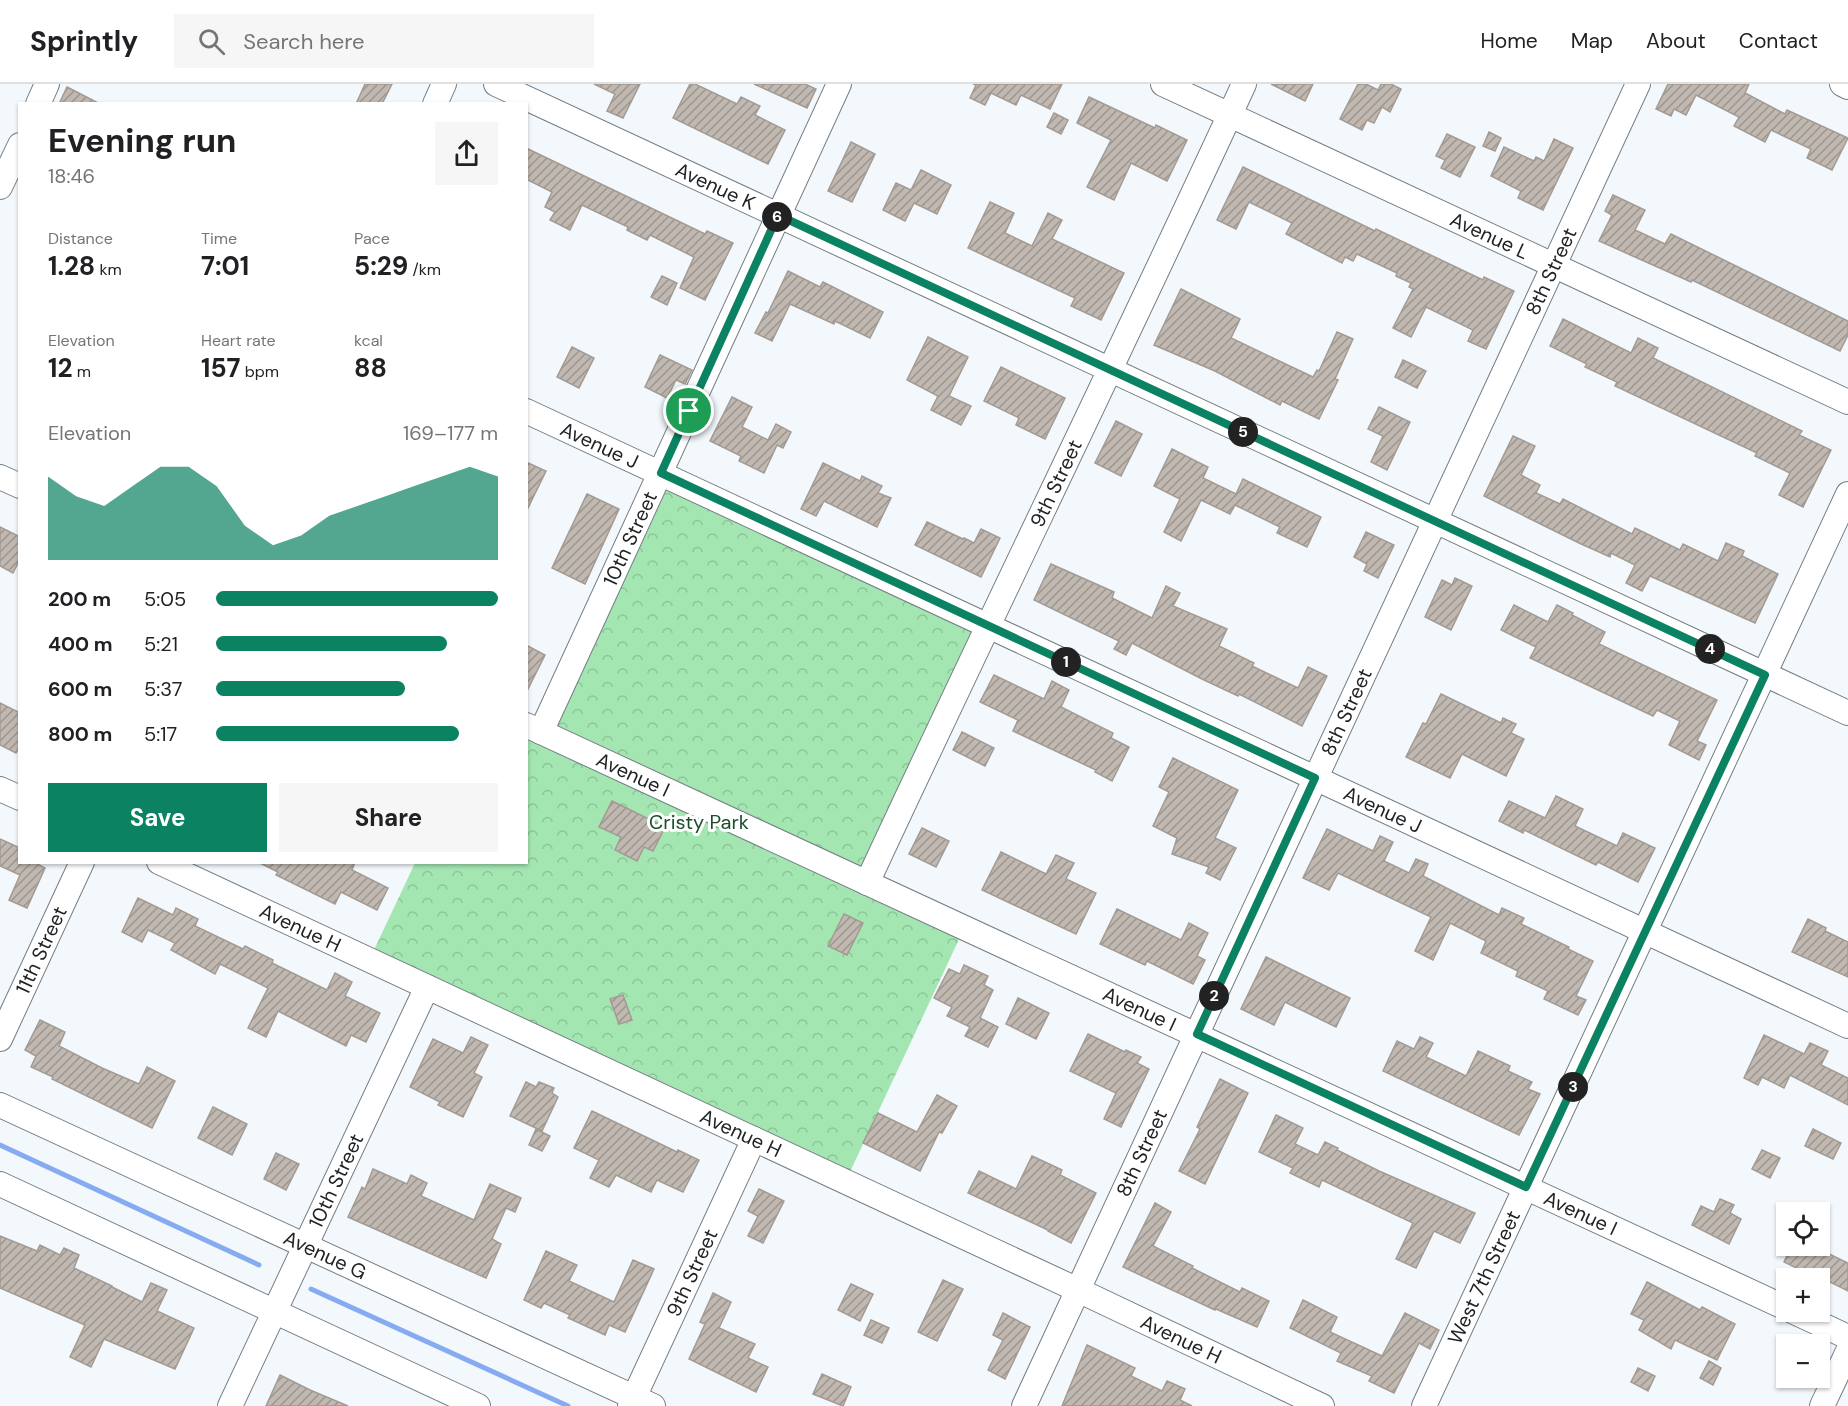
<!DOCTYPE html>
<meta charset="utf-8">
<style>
:root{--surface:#fff;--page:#f6f6f6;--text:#202124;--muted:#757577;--line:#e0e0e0;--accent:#0b8363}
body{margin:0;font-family:"DM Sans",sans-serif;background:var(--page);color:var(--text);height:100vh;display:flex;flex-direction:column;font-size:22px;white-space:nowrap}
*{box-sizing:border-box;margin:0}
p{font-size:20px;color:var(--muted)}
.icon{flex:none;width:33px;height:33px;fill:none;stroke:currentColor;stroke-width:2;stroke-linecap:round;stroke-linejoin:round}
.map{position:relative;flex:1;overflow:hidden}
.side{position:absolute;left:18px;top:18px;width:510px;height:762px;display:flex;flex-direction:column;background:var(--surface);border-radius:0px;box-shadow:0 2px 4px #0004}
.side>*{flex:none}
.tools{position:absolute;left:1776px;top:1118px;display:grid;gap:12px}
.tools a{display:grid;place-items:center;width:54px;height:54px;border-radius:0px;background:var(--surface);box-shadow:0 2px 4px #0004;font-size:30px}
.pin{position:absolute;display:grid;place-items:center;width:51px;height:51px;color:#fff;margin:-26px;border:3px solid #fff;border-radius:50%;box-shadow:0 2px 6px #0007}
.km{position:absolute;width:30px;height:30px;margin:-15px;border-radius:50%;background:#222;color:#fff;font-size:16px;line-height:30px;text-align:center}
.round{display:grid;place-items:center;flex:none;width:63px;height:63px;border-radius:0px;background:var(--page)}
.head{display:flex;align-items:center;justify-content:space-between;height:102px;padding:0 30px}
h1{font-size:33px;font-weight:700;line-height:45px}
.stats{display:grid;grid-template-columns:repeat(3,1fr);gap:9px;height:102px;padding:6px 30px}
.stats div{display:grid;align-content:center}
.stats b{font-size:26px;font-weight:700}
.stats small{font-size:16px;font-weight:400}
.stats p{font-size:16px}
.chart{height:168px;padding:12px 30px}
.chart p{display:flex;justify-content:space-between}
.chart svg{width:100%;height:108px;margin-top:6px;fill:var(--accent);opacity:.7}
.action{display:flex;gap:12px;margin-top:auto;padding:12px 30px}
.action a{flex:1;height:69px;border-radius:0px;background:var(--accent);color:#fff;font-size:24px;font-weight:700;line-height:69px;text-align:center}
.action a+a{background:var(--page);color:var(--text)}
ul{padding:0 30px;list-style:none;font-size:20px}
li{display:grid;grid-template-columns:96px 72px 1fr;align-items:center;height:45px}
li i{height:15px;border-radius:8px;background:var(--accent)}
header{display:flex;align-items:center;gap:36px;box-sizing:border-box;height:84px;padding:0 30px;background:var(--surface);border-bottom:2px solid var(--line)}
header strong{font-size:28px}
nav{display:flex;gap:33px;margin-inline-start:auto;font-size:21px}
.search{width:420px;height:54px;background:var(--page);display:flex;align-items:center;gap:15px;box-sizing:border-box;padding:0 21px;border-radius:0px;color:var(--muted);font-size:22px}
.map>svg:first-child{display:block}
.park{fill:url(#park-crowns)}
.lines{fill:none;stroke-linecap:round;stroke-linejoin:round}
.stream{stroke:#86abf1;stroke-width:5}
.building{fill:url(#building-hatch);stroke:#a39b93;stroke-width:1.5}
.minor-casing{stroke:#757d84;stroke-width:26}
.minor{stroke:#fff;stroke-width:24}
.route-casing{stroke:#fff;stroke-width:12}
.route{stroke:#0b8363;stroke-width:8}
.labels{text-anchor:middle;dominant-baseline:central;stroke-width:6;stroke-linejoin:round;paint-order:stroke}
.street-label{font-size:20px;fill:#202326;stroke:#fff}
.park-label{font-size:20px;fill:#194e29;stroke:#fff}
</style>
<header>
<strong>Sprintly</strong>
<div class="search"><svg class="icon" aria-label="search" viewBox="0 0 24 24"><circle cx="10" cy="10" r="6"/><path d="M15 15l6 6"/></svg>Search here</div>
<nav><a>Home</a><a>Map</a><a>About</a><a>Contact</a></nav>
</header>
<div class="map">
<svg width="1848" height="1322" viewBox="0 0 1848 1322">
<defs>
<pattern id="park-crowns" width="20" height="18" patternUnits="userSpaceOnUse" patternTransform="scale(1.5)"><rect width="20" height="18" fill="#a3e6b1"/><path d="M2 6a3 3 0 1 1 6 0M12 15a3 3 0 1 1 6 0" fill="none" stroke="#8cc598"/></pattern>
<pattern id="building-hatch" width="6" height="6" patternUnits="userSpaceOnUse" patternTransform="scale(1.5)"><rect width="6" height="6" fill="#c1b9b1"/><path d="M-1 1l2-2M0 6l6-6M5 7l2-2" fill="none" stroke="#9c9690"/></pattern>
</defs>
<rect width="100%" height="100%" fill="#f3f8fd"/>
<polygon class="park" points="668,403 976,547 858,802 961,851 849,1090 374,866 415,779 526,778 527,655 545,663"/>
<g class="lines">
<g class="stream">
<polyline points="0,1061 259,1181"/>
<polyline points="311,1205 568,1322"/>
</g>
</g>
<g class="building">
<polygon points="365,0 392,0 382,20 356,20"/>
<polygon points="594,0 640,0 623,34 607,27 615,10"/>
<polygon points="690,0 695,0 737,20 741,13 760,22 755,31 785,46 768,80 673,34"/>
<polygon points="754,0 805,0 816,5 807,24"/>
<polygon points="973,0 1062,0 1050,25 1021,11 1016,21 991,9 985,21 970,14 976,1"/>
<polygon points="1271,0 1313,0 1305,17"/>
<polygon points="1358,0 1366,0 1378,6 1381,0 1391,0 1401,5 1390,28 1382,23 1374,39 1367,36 1362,46 1340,35"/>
<polygon points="1668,0 1749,0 1745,9 1785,30 1787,26 1848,54 1832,86 1807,74 1811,65 1771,46 1765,58 1734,42 1739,33 1696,11 1686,31 1674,25 1671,32 1656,25"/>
<polygon points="67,3 100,20 59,20"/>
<polygon points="1089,13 1155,44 1156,41 1187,56 1167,97 1131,79 1114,116 1087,103 1111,56 1077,39"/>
<polygon points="1054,29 1068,36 1061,50 1047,43"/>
<polygon points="1489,48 1501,54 1495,67 1483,62"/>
<polygon points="1447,50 1475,63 1460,93 1441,84 1445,76 1436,72"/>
<polygon points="1554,55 1573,64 1543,126 1518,114 1521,107 1491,92 1504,63 1534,77 1536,73 1544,77"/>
<polygon points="851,58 875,70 852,118 828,107"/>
<polygon points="526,64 705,150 707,147 733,159 705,216 680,204 694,173 650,151 647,156 627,146 628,143 582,121 570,146 550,136 555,128 545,123 552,108 526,95"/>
<polygon points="1243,83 1375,147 1376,145 1483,196 1484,193 1514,207 1486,265 1468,257 1473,246 1426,223 1411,253 1393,244 1413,205 1409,203 1411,199 1396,192 1397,189 1357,170 1353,177 1345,173 1342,179 1286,150 1292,139 1249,118 1236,145 1217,136"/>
<polygon points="921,86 951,101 937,130 914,119 905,137 883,126 896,99 911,106"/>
<polygon points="1613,111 1645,126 1635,146 1665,160 1671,150 1848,237 1848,251 1840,267 1692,196 1691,198 1599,157 1612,131 1605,127"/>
<polygon points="990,118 1014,129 1005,149 1032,162 1048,129 1062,136 1052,155 1124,189 1101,236 1071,222 1075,214 968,164"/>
<polygon points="788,187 820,203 823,198 883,228 870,254 835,237 834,240 790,220 772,257 755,249 766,228 768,229"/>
<polygon points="662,192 677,199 667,221 651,213"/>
<polygon points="1181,205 1240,235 1231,254 1313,293 1317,286 1319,287 1337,248 1353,255 1335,295 1338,296 1319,335 1282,317 1280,321 1215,287 1154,261"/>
<polygon points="1563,235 1631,269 1638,254 1658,264 1653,274 1802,347 1799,351 1831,366 1803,423 1779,411 1790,389 1755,372 1757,369 1615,302 1617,298 1585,283 1587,280 1550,262"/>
<polygon points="928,253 968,273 949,312 971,322 961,341 931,326 938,312 907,296"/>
<polygon points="572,263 594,274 579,304 557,293"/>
<polygon points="660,271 692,286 685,300 676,296 667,314 645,303"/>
<polygon points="1403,276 1426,287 1417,304 1395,293"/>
<polygon points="1001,283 1065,314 1045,355 1016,341 1019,334 984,317"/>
<polygon points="732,313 752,323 742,343 768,356 776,340 791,348 783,364 777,361 764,389 739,377 741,372 710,357"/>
<polygon points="1379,323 1410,338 1387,386 1371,378 1383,352 1368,345"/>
<polygon points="1116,337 1142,350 1121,392 1095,379"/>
<polygon points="1513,352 1535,362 1521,391 1540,401 1536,409 1560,420 1563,415 1632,450 1635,444 1680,466 1683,460 1718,477 1726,459 1744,467 1742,472 1778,490 1755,539 1650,492 1642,507 1626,499 1635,481 1611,469 1610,473 1579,459 1484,412"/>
<polygon points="1172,365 1208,383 1203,394 1236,410 1243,395 1321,433 1307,463 1277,449 1280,443 1235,421 1230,430 1201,416 1181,457 1164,448 1180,415 1154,402"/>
<polygon points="526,378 546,387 526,428"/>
<polygon points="823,379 860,397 862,392 882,402 878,409 891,414 877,443 824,417 816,432 801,425"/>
<polygon points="587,410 619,425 585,500 552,484"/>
<polygon points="927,438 963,455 964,454 974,459 981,445 1000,454 981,493 915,461"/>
<polygon points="0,443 20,453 20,475 13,489 0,482"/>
<polygon points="1366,448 1394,461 1378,494 1364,487 1367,480 1354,473"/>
<polygon points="1051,480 1114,508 1112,514 1152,534 1166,502 1180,509 1173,522 1227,545 1219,562 1254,579 1252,582 1298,604 1308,583 1327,592 1302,642 1239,610 1238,612 1202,595 1132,559 1126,571 1114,565 1119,557 1034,516"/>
<polygon points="1455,494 1472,502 1451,546 1425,533 1442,496 1452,501"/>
<polygon points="1514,521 1548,538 1557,521 1573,529 1572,531 1605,548 1599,560 1717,616 1697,657 1706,661 1699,676 1669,661 1680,637 1657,626 1653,632 1530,574 1536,563 1501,546"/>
<polygon points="526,561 545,571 526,609"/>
<polygon points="994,591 1044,615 1052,597 1069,606 1061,623 1113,649 1111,654 1129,663 1112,697 1095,688 1096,686 1013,647 1018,636 980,618"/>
<polygon points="1441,610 1501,639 1503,634 1516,640 1511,649 1524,655 1506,692 1462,670 1450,694 1406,673 1423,639 1426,640"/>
<polygon points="0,619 20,629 20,661 16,669 0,661"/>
<polygon points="962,648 994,664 985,682 953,666"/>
<polygon points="1173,674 1238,706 1215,754 1236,764 1220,796 1206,789 1209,783 1172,770 1177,754 1153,742 1169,708 1159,703"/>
<polygon points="1556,712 1583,725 1575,742 1617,762 1623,749 1655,764 1638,798 1598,778 1596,781 1524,746 1523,749 1499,737 1509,717 1545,734"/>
<polygon points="612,717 665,743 653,767 644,763 637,777 615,766 621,753 599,743"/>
<polygon points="922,744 949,757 936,783 909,770"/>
<polygon points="1327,745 1373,767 1380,752 1393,758 1384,777 1409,789 1416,775 1428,780 1423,792 1499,831 1502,824 1524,834 1521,840 1569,863 1568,865 1593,877 1576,912 1586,916 1578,931 1544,915 1548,907 1516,892 1518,887 1481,869 1486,857 1450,839 1433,876 1415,867 1431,833 1338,789 1329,806 1303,794"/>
<polygon points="0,755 20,764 20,778 34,778 45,784 27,824 9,816 20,791 0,782"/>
<polygon points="1001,768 1046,790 1056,771 1074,779 1066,795 1096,809 1076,850 982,806"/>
<polygon points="258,778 355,778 352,786 388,804 377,826 341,808 335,820 276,791 278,788"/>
<polygon points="138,814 173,831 176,824 198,835 195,842 243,865 245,862 273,876 272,879 327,906 335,889 352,898 345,912 380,929 366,958 351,951 346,962 278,927 266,953 248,944 268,904 220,880 215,890 171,866 175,859 148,846 142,858 122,848"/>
<polygon points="1117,825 1181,856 1189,839 1208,849 1197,872 1205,876 1193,900 1147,877 1145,881 1100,860"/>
<polygon points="844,830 863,839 847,871 828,862"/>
<polygon points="1808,835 1826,844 1825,847 1848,858 1848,893 1792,868"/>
<polygon points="1266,873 1350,914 1336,943 1285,918 1274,941 1241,925"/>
<polygon points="964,881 988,892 984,901 993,906 980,934 998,943 988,963 965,952 970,943 947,932 952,923 934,914 949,885 960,890"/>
<polygon points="623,911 632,936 619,940 610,915"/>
<polygon points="1018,914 1049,929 1036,955 1006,940"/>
<polygon points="40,936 65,948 59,962 102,984 139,1000 147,983 175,997 152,1044 52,995 53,993 31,983 36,972 25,966"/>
<polygon points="1088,950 1125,968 1126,966 1141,973 1137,979 1149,985 1121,1043 1104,1035 1116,1009 1070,987"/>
<polygon points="1764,951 1804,970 1810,959 1828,967 1821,981 1848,994 1848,1021 1790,991 1784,1004 1762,993 1758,1001 1744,994"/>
<polygon points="471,953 488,961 474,989 482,993 463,1033 438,1021 440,1018 410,1003 433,955 463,969"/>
<polygon points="1420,953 1433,959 1426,973 1466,992 1478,967 1510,982 1508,987 1532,998 1528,1005 1540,1010 1519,1051 1383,987 1397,957 1414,965"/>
<polygon points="1220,995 1248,1009 1205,1100 1179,1087 1200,1045 1197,1043"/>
<polygon points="526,998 536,1003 539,998 554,1004 552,1009 558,1013 542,1047 510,1032"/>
<polygon points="937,1011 957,1022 942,1049 939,1048 920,1087 863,1059 878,1029 917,1048"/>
<polygon points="213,1023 247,1040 232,1071 198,1054"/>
<polygon points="592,1027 677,1068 678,1066 699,1076 683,1108 657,1096 651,1108 616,1091 609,1103 590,1094 599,1076 574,1064"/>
<polygon points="1276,1031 1303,1044 1295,1060 1318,1071 1325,1058 1338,1064 1337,1066 1379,1087 1475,1129 1460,1159 1434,1147 1416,1184 1396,1175 1413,1139 1322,1096 1319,1103 1290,1089 1293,1084 1259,1068"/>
<polygon points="536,1045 550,1052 542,1067 529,1061"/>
<polygon points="1813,1045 1841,1059 1833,1075 1805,1062"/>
<polygon points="1762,1066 1780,1074 1770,1094 1752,1085"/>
<polygon points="276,1069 299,1080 286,1106 264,1095"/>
<polygon points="1032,1072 1062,1086 1060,1091 1096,1109 1071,1159 1048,1147 1048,1146 968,1109 979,1087 1016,1105"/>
<polygon points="373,1085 407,1100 411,1091 427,1099 421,1112 474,1136 490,1100 521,1114 515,1128 506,1124 492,1155 501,1160 486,1194 348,1133 362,1103 365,1105"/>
<polygon points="759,1105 784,1117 763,1159 748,1152 758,1132 748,1127"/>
<polygon points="1720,1115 1734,1121 1730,1129 1741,1135 1729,1160 1692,1141 1701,1122 1714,1128"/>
<polygon points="1155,1119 1171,1128 1153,1162 1193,1182 1192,1184 1240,1208 1242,1204 1269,1217 1257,1243 1216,1225 1215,1226 1123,1183"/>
<polygon points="0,1152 37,1167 40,1161 60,1171 64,1164 79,1171 74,1184 112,1202 112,1203 142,1218 151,1199 167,1206 157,1227 194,1244 175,1285 104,1255 91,1283 70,1273 85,1241 0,1204"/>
<polygon points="1792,1161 1824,1161 1821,1166 1848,1179 1848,1207 1810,1188 1809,1190 1784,1178"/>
<polygon points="546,1167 577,1181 569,1197 614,1218 633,1176 654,1185 625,1248 609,1241 605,1251 568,1234 570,1231 544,1219 541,1224 524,1216"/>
<polygon points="943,1196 963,1205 937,1257 918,1248"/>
<polygon points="1647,1198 1700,1226 1702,1223 1735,1240 1717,1276 1675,1256 1671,1265 1639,1246 1644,1236 1631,1230"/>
<polygon points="851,1200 873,1210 860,1237 838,1226"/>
<polygon points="713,1209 731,1218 719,1244 755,1260 748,1274 768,1283 756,1308 689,1275 705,1240 700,1238"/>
<polygon points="1303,1216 1337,1233 1330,1248 1382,1272 1405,1229 1439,1246 1430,1265 1419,1259 1394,1309 1369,1297 1372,1292 1337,1277 1341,1269 1290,1244"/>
<polygon points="1003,1229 1030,1243 1005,1295 988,1286 1003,1256 993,1251"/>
<polygon points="871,1236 889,1244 882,1259 864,1251"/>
<polygon points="1087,1261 1135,1284 1131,1292 1162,1307 1167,1297 1185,1305 1180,1316 1192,1322 1062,1322"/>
<polygon points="1709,1277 1721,1284 1713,1301 1700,1294"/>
<polygon points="1638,1284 1655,1292 1648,1307 1631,1298"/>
<polygon points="822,1290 851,1303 843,1322 813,1310"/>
<polygon points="280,1291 310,1306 348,1322 266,1322"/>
</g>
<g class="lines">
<g class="minor-casing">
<g id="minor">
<path id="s1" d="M496,0l1352,629"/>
<path id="s2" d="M1163,0l685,318"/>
<polyline points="1842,0 1848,3"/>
<polyline points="38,20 47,0"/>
<polyline points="435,20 444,0"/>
<polyline points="0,103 20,61"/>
<path id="s3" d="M526,327l1322,615"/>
<polyline points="0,393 20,402"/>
<path id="s4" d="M526,641l1260,583"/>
<path id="s5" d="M541,648l298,-648"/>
<polyline points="0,705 20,714"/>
<path id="s6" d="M159,778l919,428 244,116"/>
<path id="s7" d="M867,799c124,-267 254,-532 377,-799"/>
<path id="s8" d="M0,955l82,-177"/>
<path id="s9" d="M0,1021l653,301"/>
<polyline points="0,1100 478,1322"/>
<polyline points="1792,1227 1848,1253"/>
<path id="s10" d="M230,1322l197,-419"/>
<path id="s11" d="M630,1322l124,-267"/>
<path id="s12" d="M1024,1322l614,-1322"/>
<path id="s13" d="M1424,1322l424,-912"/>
<polyline points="1822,1322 1848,1267"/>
</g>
</g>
<use href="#minor" class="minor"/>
</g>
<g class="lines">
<g class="route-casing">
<polygon id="route" points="778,131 1765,591 1526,1103 1197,950 1315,694 661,389"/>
</g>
<use href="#route" class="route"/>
</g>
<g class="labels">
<g class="street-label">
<text stroke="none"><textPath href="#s1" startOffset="242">Avenue K</textPath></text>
<text stroke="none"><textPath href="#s2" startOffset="360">Avenue L</textPath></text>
<text stroke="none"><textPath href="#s12" startOffset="1251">8th Street</textPath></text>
<text stroke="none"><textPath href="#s3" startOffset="81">Avenue J</textPath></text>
<text stroke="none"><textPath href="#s7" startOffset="442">9th Street</textPath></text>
<text stroke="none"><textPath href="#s5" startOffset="213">10th Street</textPath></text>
<text stroke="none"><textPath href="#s12" startOffset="765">8th Street</textPath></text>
<text stroke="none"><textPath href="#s4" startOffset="118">Avenue I</textPath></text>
<text stroke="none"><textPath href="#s3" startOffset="945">Avenue J</textPath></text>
<text stroke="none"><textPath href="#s6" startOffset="156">Avenue H</textPath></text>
<text stroke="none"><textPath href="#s8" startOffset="98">11th Street</textPath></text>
<text stroke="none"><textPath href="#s4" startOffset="676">Avenue I</textPath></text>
<text stroke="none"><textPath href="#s6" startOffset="642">Avenue H</textPath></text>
<text stroke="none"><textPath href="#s12" startOffset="279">8th Street</textPath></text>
<text stroke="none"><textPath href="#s10" startOffset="249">10th Street</textPath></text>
<text stroke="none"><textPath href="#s4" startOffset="1162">Avenue I</textPath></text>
<text stroke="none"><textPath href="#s9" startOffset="358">Avenue G</textPath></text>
<text stroke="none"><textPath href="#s11" startOffset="147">9th Street</textPath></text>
<text stroke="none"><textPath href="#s13" startOffset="142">West 7th Street</textPath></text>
<text stroke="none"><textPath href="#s6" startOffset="1128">Avenue H</textPath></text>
</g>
<g class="park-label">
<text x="699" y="738">Cristy Park</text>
</g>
</g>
</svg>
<div class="tools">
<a><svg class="icon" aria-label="locate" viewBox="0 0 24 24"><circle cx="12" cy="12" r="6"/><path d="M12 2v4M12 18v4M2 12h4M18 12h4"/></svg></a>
<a>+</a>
<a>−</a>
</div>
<div class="pin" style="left:689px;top:327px;background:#1e9e55"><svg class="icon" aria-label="arrive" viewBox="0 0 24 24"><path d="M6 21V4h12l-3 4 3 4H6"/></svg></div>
<b class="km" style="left:1066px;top:578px">1</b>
<b class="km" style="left:1214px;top:912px">2</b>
<b class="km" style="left:1573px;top:1003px">3</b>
<b class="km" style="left:1710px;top:565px">4</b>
<b class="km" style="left:1243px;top:348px">5</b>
<b class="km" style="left:777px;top:133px">6</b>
<section class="side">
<div class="head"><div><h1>Evening run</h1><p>18:46</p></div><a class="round"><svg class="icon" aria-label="share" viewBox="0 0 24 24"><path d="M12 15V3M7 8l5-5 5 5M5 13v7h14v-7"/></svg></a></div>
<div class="stats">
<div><p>Distance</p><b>1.28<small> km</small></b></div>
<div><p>Time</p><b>7:01</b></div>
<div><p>Pace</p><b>5:29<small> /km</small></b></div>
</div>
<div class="stats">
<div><p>Elevation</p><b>12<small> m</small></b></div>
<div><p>Heart rate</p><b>157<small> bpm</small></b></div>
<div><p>kcal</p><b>88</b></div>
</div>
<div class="chart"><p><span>Elevation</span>169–177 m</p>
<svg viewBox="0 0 160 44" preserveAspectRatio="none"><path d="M0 44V10L10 18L20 22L30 14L40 6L50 6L60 14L70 30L80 38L90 34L100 26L110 22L120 18L130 14L140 10L150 6L160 10V44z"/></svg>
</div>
<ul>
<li><b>200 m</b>5:05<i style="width:100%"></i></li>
<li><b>400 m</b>5:21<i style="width:82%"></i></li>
<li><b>600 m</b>5:37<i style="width:67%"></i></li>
<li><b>800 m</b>5:17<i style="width:86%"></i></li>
</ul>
<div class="action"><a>Save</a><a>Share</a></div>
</section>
</div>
